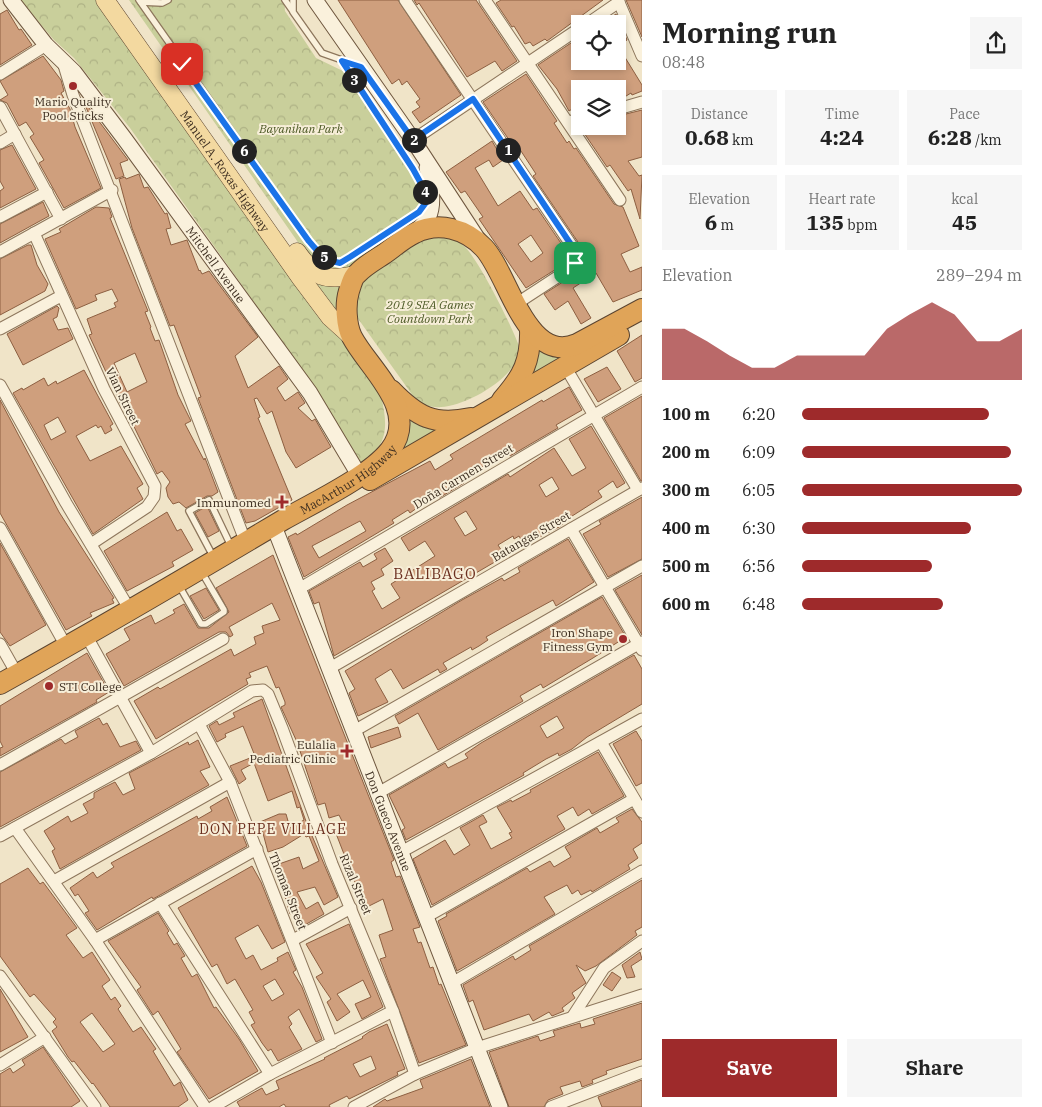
<!DOCTYPE html>
<meta charset="utf-8">
<style>
:root{--surface:#fff;--page:#f6f6f6;--text:#222;--muted:#767676;--accent:#9e2a2b}
body{margin:0;font-family:"IBM Plex Serif",serif;background:var(--page);color:var(--text);height:100vh;display:flex;flex-direction:column;font-size:19px;white-space:nowrap}
*{box-sizing:border-box;margin:0}
p{font-size:16px;color:var(--muted)}
.icon{flex:none;width:28px;height:28px;fill:none;stroke:currentColor;stroke-width:2;stroke-linecap:round;stroke-linejoin:round}
.map{position:relative;flex:1;overflow:hidden}
.details{display:flex;flex-direction:column;background:var(--surface);width:400px}
.details>*{flex:none}
.buttons{position:absolute;left:571px;top:15px;display:grid;gap:10px}
.buttons a{display:grid;place-items:center;width:55px;height:55px;border-radius:0px;background:var(--surface);box-shadow:0 2px 8px #0003;font-size:25px}
.pin{position:absolute;display:grid;place-items:center;width:42px;height:42px;color:#fff;margin:-21px;border-radius:10px;box-shadow:0 2px 8px #0006}
.km{position:absolute;width:25px;height:25px;margin:-12px;border-radius:50%;background:#222;color:#fff;font-size:14px;line-height:25px;text-align:center}
.round{display:grid;place-items:center;flex:none;width:52px;height:52px;border-radius:0px;background:var(--page)}
.overview{display:flex;align-items:center;justify-content:space-between;height:85px;padding:0 20px}
h1{font-size:28px;font-weight:700;line-height:38px}
.stats{display:grid;grid-template-columns:repeat(3,1fr);gap:8px;height:85px;padding:5px 20px}
.stats div{display:grid;align-content:center;border-radius:0px;background:var(--page);text-align:center}
.stats b{font-size:21px;font-weight:700}
.stats small{font-size:14px;font-weight:400}
.stats p{font-size:14px}
.chart{height:140px;padding:10px 20px}
.chart p{display:flex;justify-content:space-between}
.chart svg{width:100%;height:90px;margin-top:5px;fill:var(--accent);opacity:.7}
.primary-button{display:flex;gap:10px;margin-top:auto;padding:10px 20px}
.primary-button a{flex:1;height:58px;border-radius:0px;background:var(--accent);color:#fff;font-size:20px;font-weight:700;line-height:58px;text-align:center}
.primary-button a+a{background:var(--page);color:var(--text)}
ul{padding:0 20px;list-style:none;font-size:16px}
li{display:grid;grid-template-columns:80px 60px 1fr;align-items:center;height:38px}
li i{height:12px;border-radius:6px;background:var(--accent)}
main{display:flex;flex:1;min-height:0}
.map>svg:first-child{display:block}
.grass{fill:#c9cf9b}
.forest{fill:url(#forest-crowns)}
.building{fill:#cf9f7d;stroke:#8d5f41;fill-rule:evenodd}
.lines{fill:none;stroke-linecap:round;stroke-linejoin:round}
.lane-casing{stroke:#8d765c;stroke-width:8}
.street-casing{stroke:#8d765c;stroke-width:13}
.secondary-casing{stroke:#6f573f;stroke-width:17}
.primary-casing{stroke:#5b4430;stroke-width:19}
.highway-casing{stroke:#5b4430;stroke-width:22}
.lane{stroke:#faf1dc;stroke-width:5.5}
.street{stroke:#faf1dc;stroke-width:11}
.secondary{stroke:#faf1dc;stroke-width:15}
.primary{stroke:#f3d9a0;stroke-width:18}
.highway{stroke:#e0a458;stroke-width:20}
.route-casing{stroke:#fff;stroke-width:10}
.route{stroke:#1a73e8;stroke-width:6}
.poi-dot{fill:#9e2a2b;stroke:#f7eed8;stroke-width:2}
.labels{text-anchor:middle;dominant-baseline:central;stroke-width:4;stroke-linejoin:round;paint-order:stroke}
.poi-label{font-size:12px;fill:#3d2e20;stroke:#f7eed8;text-anchor:end}
.park-label{font-size:12px;font-style:italic;fill:#4d5a26;stroke:#f7eed8}
.street-label{font-size:12px;fill:#3d2e20;stroke:#f7eed8}
.neighbourhood-label{font-size:14px;letter-spacing:1px;fill:#6b2e1e;stroke:#f7eed8}
.quarter-label{font-size:15px;letter-spacing:1px;fill:#6b2e1e;stroke:#f7eed8}
</style>
<main>
<div class="map">
<svg width="642" height="1107" viewBox="0 0 642 1107">
<defs>
<pattern id="forest-crowns" width="20" height="18" patternUnits="userSpaceOnUse" patternTransform="scale(1.25)"><rect width="20" height="18" fill="#c9cf9b"/><path d="M2 6a3 3 0 1 1 6 0M12 15a3 3 0 1 1 6 0" fill="none" stroke="#aeb285"/></pattern>
</defs>
<rect width="100%" height="100%" fill="#f0e4c8"/>
<g class="grass">
<polygon points="311,278 343,283 338,315"/>
<polygon points="536,346 553,356 564,358 526,380"/>
<polygon points="400,408 442,427 398,455"/>
</g>
<g class="forest">
<path d="M20,0h83l278,396c7,29 8,51 -21,67l-42,-71 -188,-264 -56,-70 -20,-18z"/>
<polygon points="129,0 284,0 285,11 316,58 343,71 413,173 425,198 425,207 420,218 349,268 326,270 309,258"/>
<path d="M432,233c12,2 23,4 32,13 14,12 50,84 56,103 -2,28 -53,57 -79,58 -8,1 -16,-2 -23,-4l-64,-90 6,-32z"/>
</g>
<g class="building">
<polygon points="338,0 398,0 461,95 420,123 412,112 420,107 416,102 420,99 407,81 402,85 399,79 392,84"/>
<polygon points="414,0 476,0 517,61 502,71 495,61 467,77 419,3 417,5"/>
<polygon points="501,0 603,0 547,41 545,39 533,46 530,42 525,44 514,26 512,27 496,3"/>
<polygon points="626,0 642,0 642,37"/>
<polygon points="7,10 19,30 21,29 32,45 0,65 0,14"/>
<polygon points="616,14 627,40 618,46 618,24 601,24"/>
<polygon points="580,37 580,61 618,61 618,46 642,85 642,91 632,95 631,93 618,101 618,89 580,89 580,104 569,111 557,89 538,65"/>
<polygon points="43,56 61,80 64,91 61,93 70,109 75,127 101,188 64,208 39,163 44,160 30,137 34,134 26,122 19,126 7,103 0,100 8,95 0,81"/>
<polygon points="526,74 557,121 554,123 567,143 569,141 574,149 576,148 614,204 623,207 639,246 621,254 630,272 642,267 642,290 613,302 596,273 573,288 591,318 581,324 568,301 555,310 544,294 591,264 580,245 533,176 536,174 519,148 516,150 483,102"/>
<polygon points="83,100 128,160 120,163 124,176 116,179"/>
<polygon points="642,110 642,157 628,161 639,176 642,175 640,219 631,189 628,191 610,165 607,167 580,127 618,126 618,116"/>
<path d="M492,141l11,19 -10,7 -4,-7 -14,8 23,38 22,-15 13,19 4,-2 30,44 -10,9 4,5 -35,22 -47,-69 4,-2 -18,-26 -4,2 -15,-21zM531,235l12,18 -12,9 -13,-18z"/>
<polygon points="12,145 36,189 0,208 0,191 4,188 0,181 0,150"/>
<polygon points="139,174 144,188 148,187 165,214 167,213 171,228 166,229 171,245 187,240 199,271 200,270 202,274 209,271 258,337 235,356 248,388 279,366 288,379 277,388 285,401 298,392 305,403 298,408 312,421 315,419 331,447 296,468 286,452 272,411 267,414 257,398 254,399 260,417 258,418 292,500 255,521 246,523 198,398 201,397 174,325 170,326 132,228 119,179 125,177 126,179"/>
<polygon points="43,202 49,216 0,243 0,224"/>
<path d="M96,207l13,1 3,9 -2,1 38,93 -3,1 6,15 -1,1 5,13 4,-1 19,55 13,26 -6,3 19,36 1,-2 13,34 -6,4h-5l-21,12 -7,-6 -6,2 -5,-7 -2,-9 4,-6 -8,-11 -5,3 -33,-68 -2,1 -33,-72 3,-1 -5,-15 29,-12 -2,-4 4,-2 -6,-12 -17,6 2,5 -21,9 -31,-70 16,-7 -2,-3zM135,353l12,29 -20,10 -13,-29z"/>
<polygon points="28,245 31,245 37,265 48,284 45,291 0,315 0,259"/>
<polygon points="57,306 59,308 57,317 53,319 58,330 68,328 73,339 23,365 7,334"/>
<polygon points="642,335 642,378 635,382 617,351"/>
<polygon points="607,367 621,389 598,402 584,379"/>
<path d="M84,370l29,54 -3,2 2,4 -7,4 -4,-8 -3,2 -2,-3 -20,11 14,25 31,-15 22,38 -6,4 6,11 -50,35 -80,-141 9,-5 1,2 21,-12 4,8 8,-5 1,3zM58,417l8,15 -15,8 -7,-15z"/>
<path d="M569,387l13,23 -26,15 2,3 -48,28 -2,-4 -46,27 2,4 -25,15 -3,-4 -26,19 -2,-3 -16,10 2,3 -90,54 -16,-40 8,-4 1,2 50,-30 83,-44 5,9 18,-11 -3,-4 92,-55 1,2zM360,521l6,10 -47,27 -7,-12z"/>
<polygon points="642,396 642,481 641,481 604,418"/>
<polygon points="0,400 59,512 114,598 112,599 114,603 90,613 92,616 66,630 0,513"/>
<path d="M591,426l34,57 -8,5 -4,-7 -15,10 4,6 -33,21 -8,8 -37,19 -5,-9 -5,3 -1,-3 -15,9 7,11 -171,100 -15,-54 -5,2 -5,-13 51,-29 3,5 14,-8 -3,-5 11,-6 8,13 -12,8 3,6 -13,7 4,7 -3,2 10,18 18,-11 -9,-14 44,-28 -10,-15 -16,10 -8,-13 107,-64 2,3 44,-29 18,28 14,-8 -17,-29zM552,477l7,12 -13,8 -7,-12zM466,511l11,18 -12,7 -11,-18z"/>
<polygon points="642,497 642,559 608,577 583,534 601,524 599,521"/>
<polygon points="207,506 219,531 208,537 195,513"/>
<polygon points="167,512 177,531 181,529 193,550 172,562 174,566 127,591 104,551"/>
<polygon points="568,539 594,582 556,606 553,600 509,624 486,637 488,640 479,646 472,650 471,647 443,663 447,669 440,673 438,669 403,689 391,669 375,679 388,702 358,716 349,693 355,689 345,671 462,600 502,578 504,581 520,572 518,568"/>
<polygon points="0,543 46,625 10,646 0,632"/>
<polygon points="273,555 394,860 391,862 396,877 400,876 420,927 413,929 418,943 421,942 430,968 433,967 439,985 441,984 466,1045 419,1063 380,959 386,957 379,935 393,930 383,899 365,908 335,831 345,827 339,815 329,818 325,803 318,805 297,742 281,707 285,705 285,702 279,687 276,688 267,666 249,673 251,677 246,679 248,684 156,739 134,701 158,687 160,689 231,649 234,656 256,644 254,637 264,633 262,626 280,620 272,603 229,627 233,635 230,637 226,632 219,632 124,686 106,654 130,640 124,629 151,615 155,624 175,613 173,610 184,604 198,628 209,628 229,612 216,588"/>
<polygon points="642,575 642,635 615,590"/>
<polygon points="206,588 219,610 204,619 190,596"/>
<polygon points="602,597 626,637 593,658 543,688 541,684 520,696 523,701 438,750 418,713 399,724 395,716"/>
<polygon points="87,653 109,692 96,700 97,702 0,756 0,748 3,747 0,741 0,706"/>
<path d="M634,655l8,14v35l-55,33 -15,12 -13,7 -1,-3 -12,6 -23,14 1,2 -118,65 -4,-10 3,-2 -16,-33 56,-32 3,5 20,-10 -3,-4 16,-11zM557,716l7,12 -17,10 -7,-12z"/>
<polygon points="262,699 307,824 338,897 324,905 315,887 297,892 306,909 318,902 324,914 303,926 295,912 290,914 276,865 299,857 303,869 319,861 309,836 306,837 304,834 283,847 268,852 260,822 279,814 286,814 290,828 304,820 300,807 297,808 292,791 268,801 254,763 241,770 246,779 239,784 230,766 255,756 243,726 225,734 226,737 217,742 209,726 217,721 219,725 235,717 233,713"/>
<polygon points="99,718 103,725 107,723 120,747 136,741 141,750 0,827 0,772 61,739 65,744 78,737 75,731"/>
<polygon points="398,727 401,737 371,748 368,737"/>
<polygon points="636,731 642,741 642,783 636,786 613,744"/>
<polygon points="198,740 210,767 200,771 209,785 60,869 52,851 55,849 44,831 68,816 71,822 88,813 83,804 94,798 94,793 103,788 115,782 123,795 135,789 129,773 188,742 189,745"/>
<polygon points="598,752 624,796 592,814 589,809 578,816 573,807 557,816 565,829 432,905 413,859 445,840 454,855 470,845 460,828 483,815 487,822 479,826 491,849 512,838 509,833 512,832 497,807 511,800 512,802 531,792 530,790"/>
<polygon points="227,797 247,846 153,899 152,897 97,930 85,913 89,911 78,894 75,896 70,888 93,872 97,878 114,867 111,863 197,816 198,819 212,811 210,807"/>
<polygon points="632,809 642,822 642,843 633,849 638,858 628,865 630,869 592,892 591,890 581,895 578,890 572,894 567,885 544,897 555,914 457,971 438,921 447,916 446,914 527,868 530,872 550,861 554,867 571,857 565,847 597,828 600,833 619,822 616,818"/>
<path d="M252,866l9,16 24,60 -13,7 -14,-24 -23,13 11,21 7,-4 8,15 17,-9 -1,-3 11,-6 8,18 -3,2 9,15 20,52 -6,3 -17,-33 -11,8 4,7 -3,3 13,22 -24,12 -7,-12 -3,2 -6,-8 -11,-18 4,-2 -6,-11 4,-2 -18,-31 -8,5 -10,-20 -5,3 -34,-59zM275,979l9,15 -12,7 -9,-15z"/>
<path d="M28,868l12,16 3,-2 34,46 -11,7 17,23 9,-6 18,28 -8,6 9,14 4,-3 6,9 -3,3 15,23 8,-5 15,22 -3,2 21,35 6,-4 8,18 -10,7h-68l-17,-24 -1,1 -18,-23 -2,1 -4,-5 -16,-26 5,-4 -4,-5 3,-3 -22,-25 -4,3 -30,-41v-72zM92,1013l23,31 -12,8 -23,-30z"/>
<polygon points="642,880 642,927 635,931 637,935 596,966 585,971 576,965 586,983 572,993 575,998 562,1008 564,1011 552,1016 549,1012 533,1021 529,1014 484,1030 473,1000 469,1002 463,985 513,956 515,960 531,950 529,946"/>
<polygon points="158,913 169,931 167,933 174,945 177,943 185,956 181,958 192,977 197,974 214,1008 216,1007 239,1039 258,1071 209,1099 177,1052 181,1049 158,1011 153,1015 137,990 141,987 108,941"/>
<polygon points="349,924 383,1007 362,1019 355,1004 371,997 363,980 337,994 350,1012 337,1021 327,1002 331,999 316,977 323,973 306,944"/>
<polygon points="640,952 642,959 631,966 635,977 627,978 622,965"/>
<polygon points="612,972 621,978 612,991 603,985"/>
<polygon points="0,989 28,1037 0,1052"/>
<polygon points="642,1003 642,1059 606,1071 607,1074 592,1080 593,1083 582,1087 580,1081 560,1087 563,1094 548,1100 544,1107 509,1107 489,1052 538,1036 540,1041 555,1036 553,1031 580,1023 581,1028 595,1024 593,1019"/>
<path d="M387,1024l18,45 -8,3 1,3 -49,24 -2,-3 -18,9 1,2h-44l-2,-3 -5,3h-39l-3,-5 14,-8 11,-6 4,7 13,-6 -3,-8 49,-22 -1,-1 39,-20 -1,-1 7,-5zM371,1056l5,13 -16,8 -7,-13z"/>
<polygon points="43,1047 80,1101 71,1107 0,1107 0,1074 10,1068 13,1073 25,1065 22,1060"/>
<polygon points="471,1059 490,1107 373,1107 385,1099 387,1101 423,1088 420,1080"/>
<polygon points="642,1080 642,1107 602,1107 598,1097"/>
</g>
<g class="lines">
<g class="lane-casing">
<g id="lane">
<polyline points="139,0 308,240 320,255 340,263 419,212 427,201 424,189 413,169 342,61"/>
<polyline points="285,0 292,10"/>
<polyline points="293,0 293,12 322,53 356,65"/>
<polyline points="141,2 162,3 168,0"/>
<polyline points="214,558 189,511 209,500 231,546"/>
<polyline points="181,589 201,624 206,624 224,612 224,610 204,576"/>
</g>
</g>
<g class="street-casing">
<g id="street">
<polyline points="405,0 574,249 576,258 571,268 516,304"/>
<polyline points="485,0 620,200"/>
<polyline points="618,0 642,56"/>
<polyline points="587,24 619,2"/>
<polyline points="63,62 73,95 246,543"/>
<polyline points="0,74 46,45"/>
<polyline points="0,107 61,219"/>
<polyline points="618,109 642,102"/>
<polyline points="568,122 580,119"/>
<polyline points="413,140 580,28"/>
<polyline points="0,143 15,134"/>
<polyline points="0,217 47,192"/>
<polyline points="34,233 104,389 155,486 154,497 147,507 91,544"/>
<polyline points="0,252 112,190"/>
<polyline points="0,329 61,296"/>
<polyline points="566,368 638,490"/>
<polyline points="0,385 66,503 130,610"/>
<polyline points="0,528 66,646"/>
<polyline points="571,529 642,650"/>
<polyline points="297,590 642,387"/>
<polyline points="86,635 151,753"/>
<polyline points="0,644 17,674"/>
<polyline points="330,668 642,488"/>
<polyline points="199,724 230,782 332,1043"/>
<polyline points="354,731 642,566"/>
<polyline points="601,742 642,812"/>
<polyline points="0,765 223,639"/>
<polyline points="378,793 642,642"/>
<polyline points="15,828 95,940 205,1107"/>
<polyline points="0,836 151,753 252,691 263,690 268,694 282,728 332,864 393,1011 415,1074"/>
<polyline points="401,852 642,719"/>
<polyline points="54,881 230,782"/>
<polyline points="160,903 270,1074"/>
<polyline points="426,917 634,799"/>
<polyline points="95,940 257,849"/>
<polyline points="293,940 351,908"/>
<polyline points="0,976 95,1107"/>
<polyline points="452,983 642,871"/>
<polyline points="573,1016 604,968 642,941"/>
<polyline points="0,1065 45,1037"/>
<polyline points="213,1107 270,1074 393,1011"/>
<polyline points="354,1107 415,1074 477,1048 642,995"/>
<polyline points="551,1107 642,1072"/>
</g>
</g>
<g class="secondary-casing">
<g id="secondary">
<path id="s1" d="M11,0l35,45 28,27 50,66 186,255 49,82"/>
<polyline points="315,0 413,140 479,241"/>
<path d="M414,233c4,-4 11,-10 14,-15 7,-14 3,-35 -1,-50"/>
<path id="s2" d="M277,534l223,573"/>
</g>
</g>
<g class="primary-casing">
<g id="primary">
<path id="s3" d="M105,0l195,277 30,40 22,20"/>
<path d="M297,252c18,26 27,29 58,23"/>
</g>
</g>
<g class="highway-casing">
<g id="highway">
<path d="M391,390c26,27 43,36 80,28"/>
<path d="M502,400c21,-24 29,-39 28,-71"/>
<polyline points="370,480 619,335"/>
<path id="s4" d="M0,684c95,-53 189,-108 283,-164 30,-17 87,-44 107,-70 31,-40 -22,-82 -38,-113 -6,-12 -7,-33 -3,-46 2,-6 4,-14 8,-17 7,-8 18,-14 27,-20 10,-7 20,-16 31,-21 24,-12 51,-4 69,15 25,27 42,117 93,96l65,-35"/>
</g>
</g>
<use href="#lane" class="lane"/>
<use href="#street" class="street"/>
<use href="#secondary" class="secondary"/>
<use href="#primary" class="primary"/>
<use href="#highway" class="highway"/>
</g>
<g class="lines">
<g class="route-casing">
<path id="route" d="M182,64l126,176c10,12 16,20 32,23l10,-6 69,-45 8,-11 -3,-12 -11,-20 -71,-108 19,6 52,73 60,-41 101,150 1,14"/>
</g>
<use href="#route" class="route"/>
</g>
<g class="poi-dot">
<circle cx="73" cy="86" r="5"/>
<path d="M279.5 494.5h5v5h5v5h-5v5h-5v-5h-5v-5h5z"/>
<circle cx="623" cy="639" r="5"/>
<circle cx="49" cy="686" r="5"/>
<path d="M344.5 743.5h5v5h5v5h-5v5h-5v-5h-5v-5h5z"/>
</g>
<g class="labels">
<g class="poi-label">
<text x="73" y="101" text-anchor="middle">Mario Quality<tspan x="73" dy="14">Pool Sticks</tspan></text>
<text x="271" y="502">Immunomed</text>
<text x="613" y="632">Iron Shape<tspan x="613" dy="14">Fitness Gym</tspan></text>
<text x="59" y="686" text-anchor="start">STI College</text>
<text x="336" y="744">Eulalia<tspan x="336" dy="14">Pediatric Clinic</tspan></text>
</g>
<g class="park-label">
<text x="301" y="128">Bayanihan Park</text>
<text x="430" y="304">2019 SEA Games<tspan x="430" dy="14">Countdown Park</tspan></text>
</g>
<g class="street-label">
<text stroke="none"><textPath href="#s3" startOffset="209">Manuel A. Roxas Highway</textPath></text>
<text stroke="none"><textPath href="#s1" startOffset="335">Mitchell Avenue</textPath></text>
<text transform="translate(123 396) rotate(64)">Vian Street</text>
<text transform="translate(463 476) rotate(-31)">Doña Carmen Street</text>
<text stroke="none"><textPath href="#s4" startOffset="404">MacArthur Highway</textPath></text>
<text transform="translate(531 536) rotate(-30)">Batangas Street</text>
<text stroke="none"><textPath href="#s2" startOffset="308">Don Gueco Avenue</textPath></text>
<text transform="translate(356 884) rotate(67)">Rizal Street</text>
<text transform="translate(288 891) rotate(68)">Thomas Street</text>
</g>
<g class="neighbourhood-label">
<text x="273" y="829">DON PEPE VILLAGE</text>
</g>
<g class="quarter-label">
<text x="435" y="573">BALIBAGO</text>
</g>
</g>
</svg>
<div class="buttons">
<a><svg class="icon" aria-label="locate" viewBox="0 0 24 24"><circle cx="12" cy="12" r="6"/><path d="M12 2v4M12 18v4M2 12h4M18 12h4"/></svg></a>
<a><svg class="icon" aria-label="layers" viewBox="0 0 24 24"><path d="M12 4l9 5-9 5-9-5zM3 14l9 5 9-5"/></svg></a>
</div>
<div class="pin" style="left:575px;top:263px;background:#1e9e55"><svg class="icon" aria-label="arrive" viewBox="0 0 24 24"><path d="M6 21V4h12l-3 4 3 4H6"/></svg></div>
<div class="pin" style="left:182px;top:64px;background:#d93025"><svg class="icon" aria-label="check" viewBox="0 0 24 24"><path d="M5 12l5 5 9-10"/></svg></div>
<b class="km" style="left:508px;top:150px">1</b>
<b class="km" style="left:414px;top:140px">2</b>
<b class="km" style="left:354px;top:80px">3</b>
<b class="km" style="left:425px;top:192px">4</b>
<b class="km" style="left:324px;top:257px">5</b>
<b class="km" style="left:244px;top:151px">6</b>
</div>
<section class="details">
<div class="overview"><div><h1>Morning run</h1><p>08:48</p></div><a class="round"><svg class="icon" aria-label="share" viewBox="0 0 24 24"><path d="M12 15V3M7 8l5-5 5 5M5 13v7h14v-7"/></svg></a></div>
<div class="stats">
<div><p>Distance</p><b>0.68<small> km</small></b></div>
<div><p>Time</p><b>4:24</b></div>
<div><p>Pace</p><b>6:28<small> /km</small></b></div>
</div>
<div class="stats">
<div><p>Elevation</p><b>6<small> m</small></b></div>
<div><p>Heart rate</p><b>135<small> bpm</small></b></div>
<div><p>kcal</p><b>45</b></div>
</div>
<div class="chart"><p><span>Elevation</span>289–294 m</p>
<svg viewBox="0 0 160 44" preserveAspectRatio="none"><path d="M0 44V19L10 19L20 25L30 32L40 38L50 38L60 32L70 32L80 32L90 32L100 19L110 12L120 6L130 12L140 25L150 25L160 19V44z"/></svg>
</div>
<ul>
<li><b>100 m</b>6:20<i style="width:85%"></i></li>
<li><b>200 m</b>6:09<i style="width:95%"></i></li>
<li><b>300 m</b>6:05<i style="width:100%"></i></li>
<li><b>400 m</b>6:30<i style="width:77%"></i></li>
<li><b>500 m</b>6:56<i style="width:59%"></i></li>
<li><b>600 m</b>6:48<i style="width:64%"></i></li>
</ul>
<div class="primary-button"><a>Save</a><a>Share</a></div>
</section>
</main>
